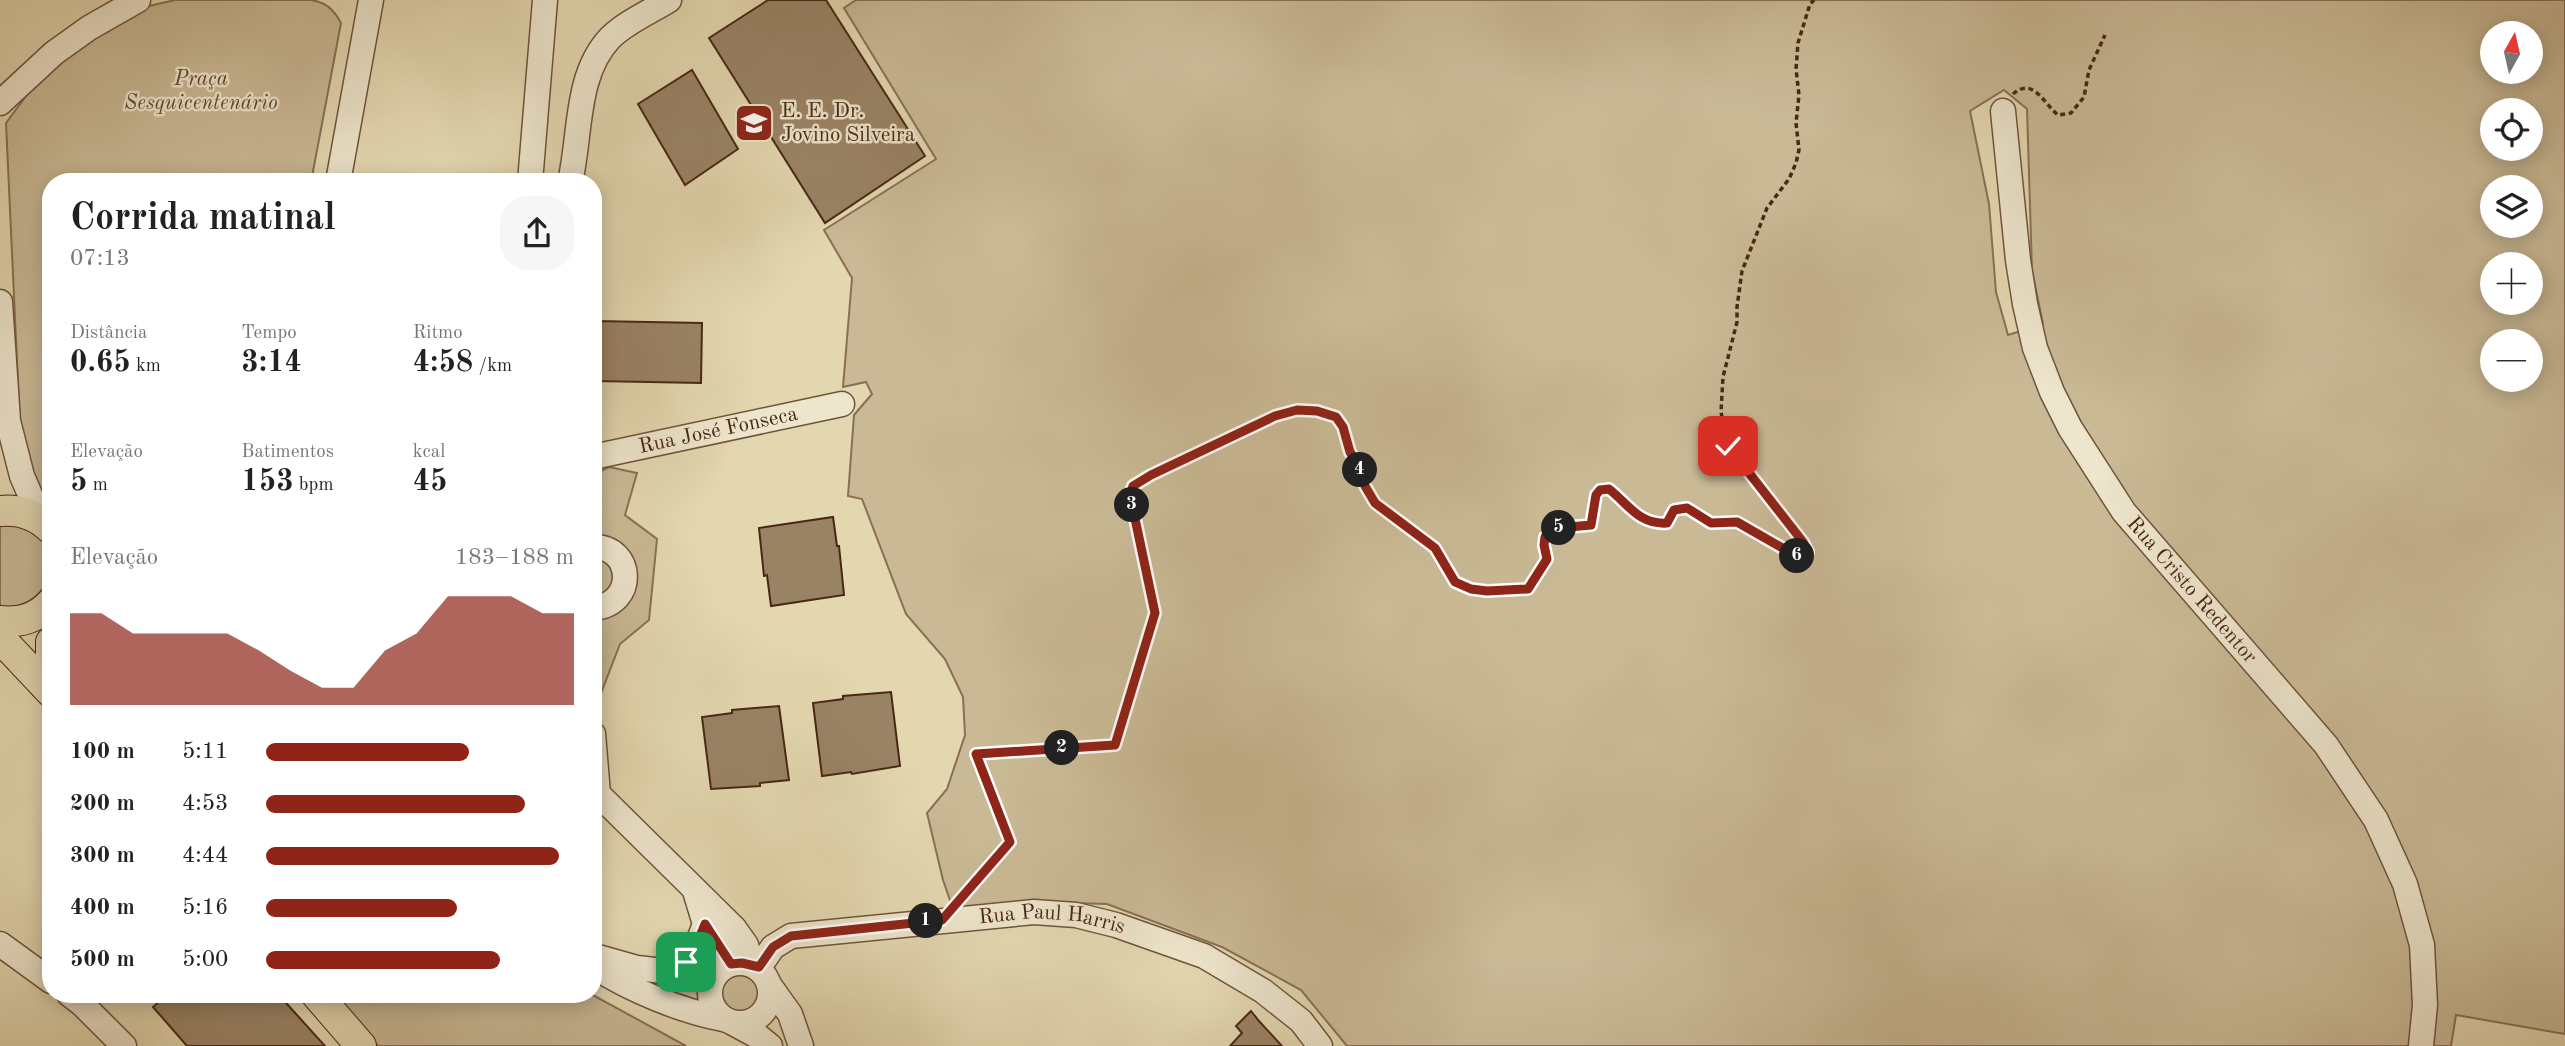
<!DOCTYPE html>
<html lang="pt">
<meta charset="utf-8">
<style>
:root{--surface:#fff;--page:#f6f6f6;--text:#222;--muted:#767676;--accent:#8f2418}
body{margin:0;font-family:"Old Standard TT",serif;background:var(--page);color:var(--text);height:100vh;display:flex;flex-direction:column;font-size:26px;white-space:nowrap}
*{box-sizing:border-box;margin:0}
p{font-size:23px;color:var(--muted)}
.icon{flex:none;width:38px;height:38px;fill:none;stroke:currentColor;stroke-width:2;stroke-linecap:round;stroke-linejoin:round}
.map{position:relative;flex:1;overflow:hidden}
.details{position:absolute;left:42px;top:173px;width:560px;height:830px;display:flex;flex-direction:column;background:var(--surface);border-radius:28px;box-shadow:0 4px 18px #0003}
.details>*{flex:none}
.needle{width:46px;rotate:8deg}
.tools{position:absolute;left:2480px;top:21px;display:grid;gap:14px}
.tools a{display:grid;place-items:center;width:63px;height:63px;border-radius:50%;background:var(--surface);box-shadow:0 4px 18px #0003;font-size:35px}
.pin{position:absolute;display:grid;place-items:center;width:60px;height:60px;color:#fff;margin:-30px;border-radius:14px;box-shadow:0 4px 10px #0006}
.km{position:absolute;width:35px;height:35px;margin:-18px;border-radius:50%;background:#222;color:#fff;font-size:19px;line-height:35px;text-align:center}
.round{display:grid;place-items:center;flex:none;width:74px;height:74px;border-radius:28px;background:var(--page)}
.overview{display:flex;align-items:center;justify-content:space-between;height:119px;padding:0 28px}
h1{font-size:38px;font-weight:800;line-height:52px}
.metrics{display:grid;grid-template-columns:repeat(3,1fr);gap:10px;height:119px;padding:7px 28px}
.metrics div{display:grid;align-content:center}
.metrics b{font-size:30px;font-weight:800}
.metrics small{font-size:19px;font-weight:400}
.metrics p{font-size:19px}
.chart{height:196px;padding:14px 28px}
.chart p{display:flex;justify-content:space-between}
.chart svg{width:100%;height:126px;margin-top:7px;fill:var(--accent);opacity:.7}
ul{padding:0 28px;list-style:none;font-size:23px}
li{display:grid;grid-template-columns:112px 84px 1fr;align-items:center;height:52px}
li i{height:18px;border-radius:9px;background:var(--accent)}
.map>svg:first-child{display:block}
.green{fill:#c9b995;stroke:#897054;stroke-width:2;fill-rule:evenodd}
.building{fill:#998365;stroke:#492714;stroke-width:2}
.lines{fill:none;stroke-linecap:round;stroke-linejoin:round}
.minor-casing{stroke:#70533b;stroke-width:27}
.major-casing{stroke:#492714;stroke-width:32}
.path{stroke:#492714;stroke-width:3.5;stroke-dasharray:5 3.5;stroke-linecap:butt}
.minor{stroke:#ede5cc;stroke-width:24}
.major{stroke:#e3d7b0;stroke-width:30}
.route-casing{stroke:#fff;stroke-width:14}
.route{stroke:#8f2418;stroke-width:9}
.labels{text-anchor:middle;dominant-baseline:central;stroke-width:5;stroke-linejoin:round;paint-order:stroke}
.park-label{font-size:21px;font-style:italic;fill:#63442e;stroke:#ede5cc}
.poi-label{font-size:21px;fill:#492714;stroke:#ede5cc;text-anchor:start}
.street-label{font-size:21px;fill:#492714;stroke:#ede5cc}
</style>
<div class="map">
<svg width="2565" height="1046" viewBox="0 0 2565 1046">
<rect width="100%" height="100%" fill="#e3d7b0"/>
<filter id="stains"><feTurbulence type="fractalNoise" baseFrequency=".00286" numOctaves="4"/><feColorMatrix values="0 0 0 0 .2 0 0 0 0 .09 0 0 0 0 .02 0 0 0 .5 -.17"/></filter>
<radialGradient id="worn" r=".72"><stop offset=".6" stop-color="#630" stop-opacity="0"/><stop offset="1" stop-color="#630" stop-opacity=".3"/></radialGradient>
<g class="green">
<path d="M175,0h136c15,2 23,10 30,23l-30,159h-260v326l-20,-26 -10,-34 -15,-325 35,-47 95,-67z"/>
<path d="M856,0h1709v1034l-109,-19 -5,31h-1104l-46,-56 -79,-43 -115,-43 -70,-2 -84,7 -10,-29 -16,-67 20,-24 18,-54 -2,-38 -18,-38 -39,-45 -44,-115 -14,-3 6,-81 18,-21 -6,-12 -23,5 9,-109 -28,-48 112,-71 -92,-151zM2492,33h38v39h-38zM2004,90l23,19 5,161 11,54 -35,11 -12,-43 -7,-88 -19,-93zM2492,110h38v39h-38zM2492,187h38v39h-38zM2492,264h38v39h-38zM2492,341h38v39h-38z"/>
<polygon points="609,467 637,473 625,515 657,539 649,620 620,644 598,701 593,701 593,475"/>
<path d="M12,522c8,3 18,6 25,11 33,25 6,80 -37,74v-84z"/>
<circle cx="740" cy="993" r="19"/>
<polygon points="333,994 591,994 686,1046 378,1046"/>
</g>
<g class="building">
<polygon points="768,0 826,0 925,156 825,223 709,38"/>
<polygon points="692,70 738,149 685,185 638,104"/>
<polygon points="595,321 702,323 701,383 595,381"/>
<polygon points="833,517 837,546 839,546 844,595 771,606 767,575 764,576 759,528"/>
<polygon points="891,692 900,766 852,774 851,772 822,776 813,703 843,699 843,696"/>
<polygon points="779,706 789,780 760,783 760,786 711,789 702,717 732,713 732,710"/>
<polygon points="168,994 278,994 325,1046 187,1046 153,1007"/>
<polygon points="1251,1011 1259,1021 1282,1046 1230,1046 1242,1033 1236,1026"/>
</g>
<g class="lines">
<g class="minor-casing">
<g id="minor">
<polyline points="0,103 54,53 89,28 138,0"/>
<path id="s1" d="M2003,111l15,149 7,44 10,44 17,44 18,36 54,84 202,233 50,75 29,64 17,61 3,60 -4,41"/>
<polyline points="338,182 371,0"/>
<polyline points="530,182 545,0"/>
<path d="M570,182c11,-47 5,-107 40,-144 16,-16 40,-26 59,-38"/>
<polyline points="0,302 8,421 22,476 41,520"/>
<path id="s2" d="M593,457l249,-53"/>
<path d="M593,547c41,-1 44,58 0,61"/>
<polyline points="593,734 598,794"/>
<polyline points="593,789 734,928 746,945 752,965"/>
<polyline points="695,891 705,924 731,964"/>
<polyline points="0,944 51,981"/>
<polyline points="598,957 637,968 663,971 721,969"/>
<circle cx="740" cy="993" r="30"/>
<path d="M593,966c37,24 88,45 130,53"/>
<path id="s3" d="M759,967l14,-20 18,-11 243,-24 42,3 40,10 88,31 59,35 38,30 19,25"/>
<path d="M673,971c18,-13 25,-27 32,-47"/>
<polyline points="770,986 790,1014 801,1046"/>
<polyline points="69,994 82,1004 124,1046"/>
<polyline points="733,1023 759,1037 770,1046"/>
</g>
</g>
<g class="major-casing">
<g id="major">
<path d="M0,511c20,-2 37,4 51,18"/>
<path d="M0,621c19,2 38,-3 51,-18"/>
<polyline points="0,638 51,692"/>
<polyline points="51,642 51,656"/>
<polyline points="316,994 361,1046"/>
</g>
</g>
<g class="path">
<path d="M2013,94c20,-18 31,10 45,21l13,-2 13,-16 5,-27 16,-35"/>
<path d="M962,897l48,-55 -34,-88 139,-9 40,-132 -25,-118 3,-9 142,-70 22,-6 20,1 19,6 7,10 7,25 10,16 5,18 10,17 60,45 20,34 15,7 17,2 41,-2 19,-30 -3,-14 1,-8 13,-8 33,-4 5,-30 4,-5 9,-1c19,15 30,37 58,34l7,-13 13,-2 24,15 26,-2 63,37h6l2,-6 -5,-9 -75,-97 -7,-34 2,-35 14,-55v-15l5,-36 25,-63 22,-29 7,-16 3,-13 -3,-27 3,-28 -3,-26 2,-26 12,-39 4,-4"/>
</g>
<use href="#minor" class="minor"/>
<use href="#major" class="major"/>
</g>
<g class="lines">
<g class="route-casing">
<path id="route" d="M686,962l8,-11 11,-27 26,40 11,-1 17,4 14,-20 18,-11 151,-16 68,-78 -34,-88 139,-9 40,-132 -25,-118 3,-9 18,-11 124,-59 22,-6 20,1 19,6 7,10 7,25 10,16 5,18 10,17 60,45 20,34 16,7 16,2 41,-2 19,-30 -3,-14 1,-8 13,-9 33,-3 5,-30 4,-5 9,-1c19,15 30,36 58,34l7,-13 13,-2 24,15 26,-1 63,36h6l2,-6 -5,-10 -75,-96"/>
</g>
<use href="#route" class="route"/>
</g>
<defs>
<g id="school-square" transform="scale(2.0125)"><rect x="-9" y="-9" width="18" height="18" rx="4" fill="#8f2418" stroke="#ede5cc"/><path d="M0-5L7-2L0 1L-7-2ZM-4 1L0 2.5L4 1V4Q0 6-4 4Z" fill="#fff"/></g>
</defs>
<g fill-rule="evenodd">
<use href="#school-square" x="754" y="123"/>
</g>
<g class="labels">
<g class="park-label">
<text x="201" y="79">Praça<tspan x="201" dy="24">Sesquicentenário</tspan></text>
</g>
<g class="poi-label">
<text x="781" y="111">E. E. Dr.<tspan x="781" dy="24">Jovino Silveira</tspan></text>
</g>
<g class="street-label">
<text stroke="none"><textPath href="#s2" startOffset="128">Rua José Fonseca</textPath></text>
<text stroke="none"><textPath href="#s1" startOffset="530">Rua Cristo Redentor</textPath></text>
<text stroke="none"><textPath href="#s3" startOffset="308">Rua Paul Harris</textPath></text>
</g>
</g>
<rect width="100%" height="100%" filter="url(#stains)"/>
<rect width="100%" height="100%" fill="url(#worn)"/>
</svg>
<div class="tools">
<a><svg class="needle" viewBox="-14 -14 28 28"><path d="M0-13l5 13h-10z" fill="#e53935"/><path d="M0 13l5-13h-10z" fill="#767676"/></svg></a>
<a><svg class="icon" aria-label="locate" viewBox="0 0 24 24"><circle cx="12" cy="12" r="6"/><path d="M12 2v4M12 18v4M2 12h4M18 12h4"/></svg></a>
<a><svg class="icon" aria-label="layers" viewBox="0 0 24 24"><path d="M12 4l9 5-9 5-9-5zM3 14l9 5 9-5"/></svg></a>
<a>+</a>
<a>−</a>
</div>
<div class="pin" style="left:686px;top:962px;background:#1e9e55"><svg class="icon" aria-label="arrive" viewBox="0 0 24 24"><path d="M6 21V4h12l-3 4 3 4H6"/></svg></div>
<div class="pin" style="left:1728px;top:446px;background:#d93025"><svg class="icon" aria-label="check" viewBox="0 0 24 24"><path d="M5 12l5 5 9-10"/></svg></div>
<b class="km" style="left:926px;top:921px">1</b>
<b class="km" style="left:1062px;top:748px">2</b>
<b class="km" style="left:1132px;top:505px">3</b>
<b class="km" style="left:1360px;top:470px">4</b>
<b class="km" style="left:1559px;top:528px">5</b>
<b class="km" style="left:1797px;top:556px">6</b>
<section class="details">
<div class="overview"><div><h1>Corrida matinal</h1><p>07:13</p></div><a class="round"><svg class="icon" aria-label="share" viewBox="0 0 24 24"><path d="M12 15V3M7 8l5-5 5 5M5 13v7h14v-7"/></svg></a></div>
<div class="metrics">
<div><p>Distância</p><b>0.65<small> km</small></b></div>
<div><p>Tempo</p><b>3:14</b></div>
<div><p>Ritmo</p><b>4:58<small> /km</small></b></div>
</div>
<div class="metrics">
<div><p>Elevação</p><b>5<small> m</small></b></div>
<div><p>Batimentos</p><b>153<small> bpm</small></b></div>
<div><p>kcal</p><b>45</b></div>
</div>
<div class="chart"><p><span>Elevação</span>183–188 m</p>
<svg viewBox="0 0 160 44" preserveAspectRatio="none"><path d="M0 44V12L10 12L20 19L30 19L40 19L50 19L60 25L70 32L80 38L90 38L100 25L110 19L120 6L130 6L140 6L150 12L160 12V44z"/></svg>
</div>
<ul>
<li><b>100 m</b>5:11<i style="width:66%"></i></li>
<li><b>200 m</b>4:53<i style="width:84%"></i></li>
<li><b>300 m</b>4:44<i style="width:95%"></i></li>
<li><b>400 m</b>5:16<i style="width:62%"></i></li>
<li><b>500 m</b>5:00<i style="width:76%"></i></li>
</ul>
</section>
</div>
